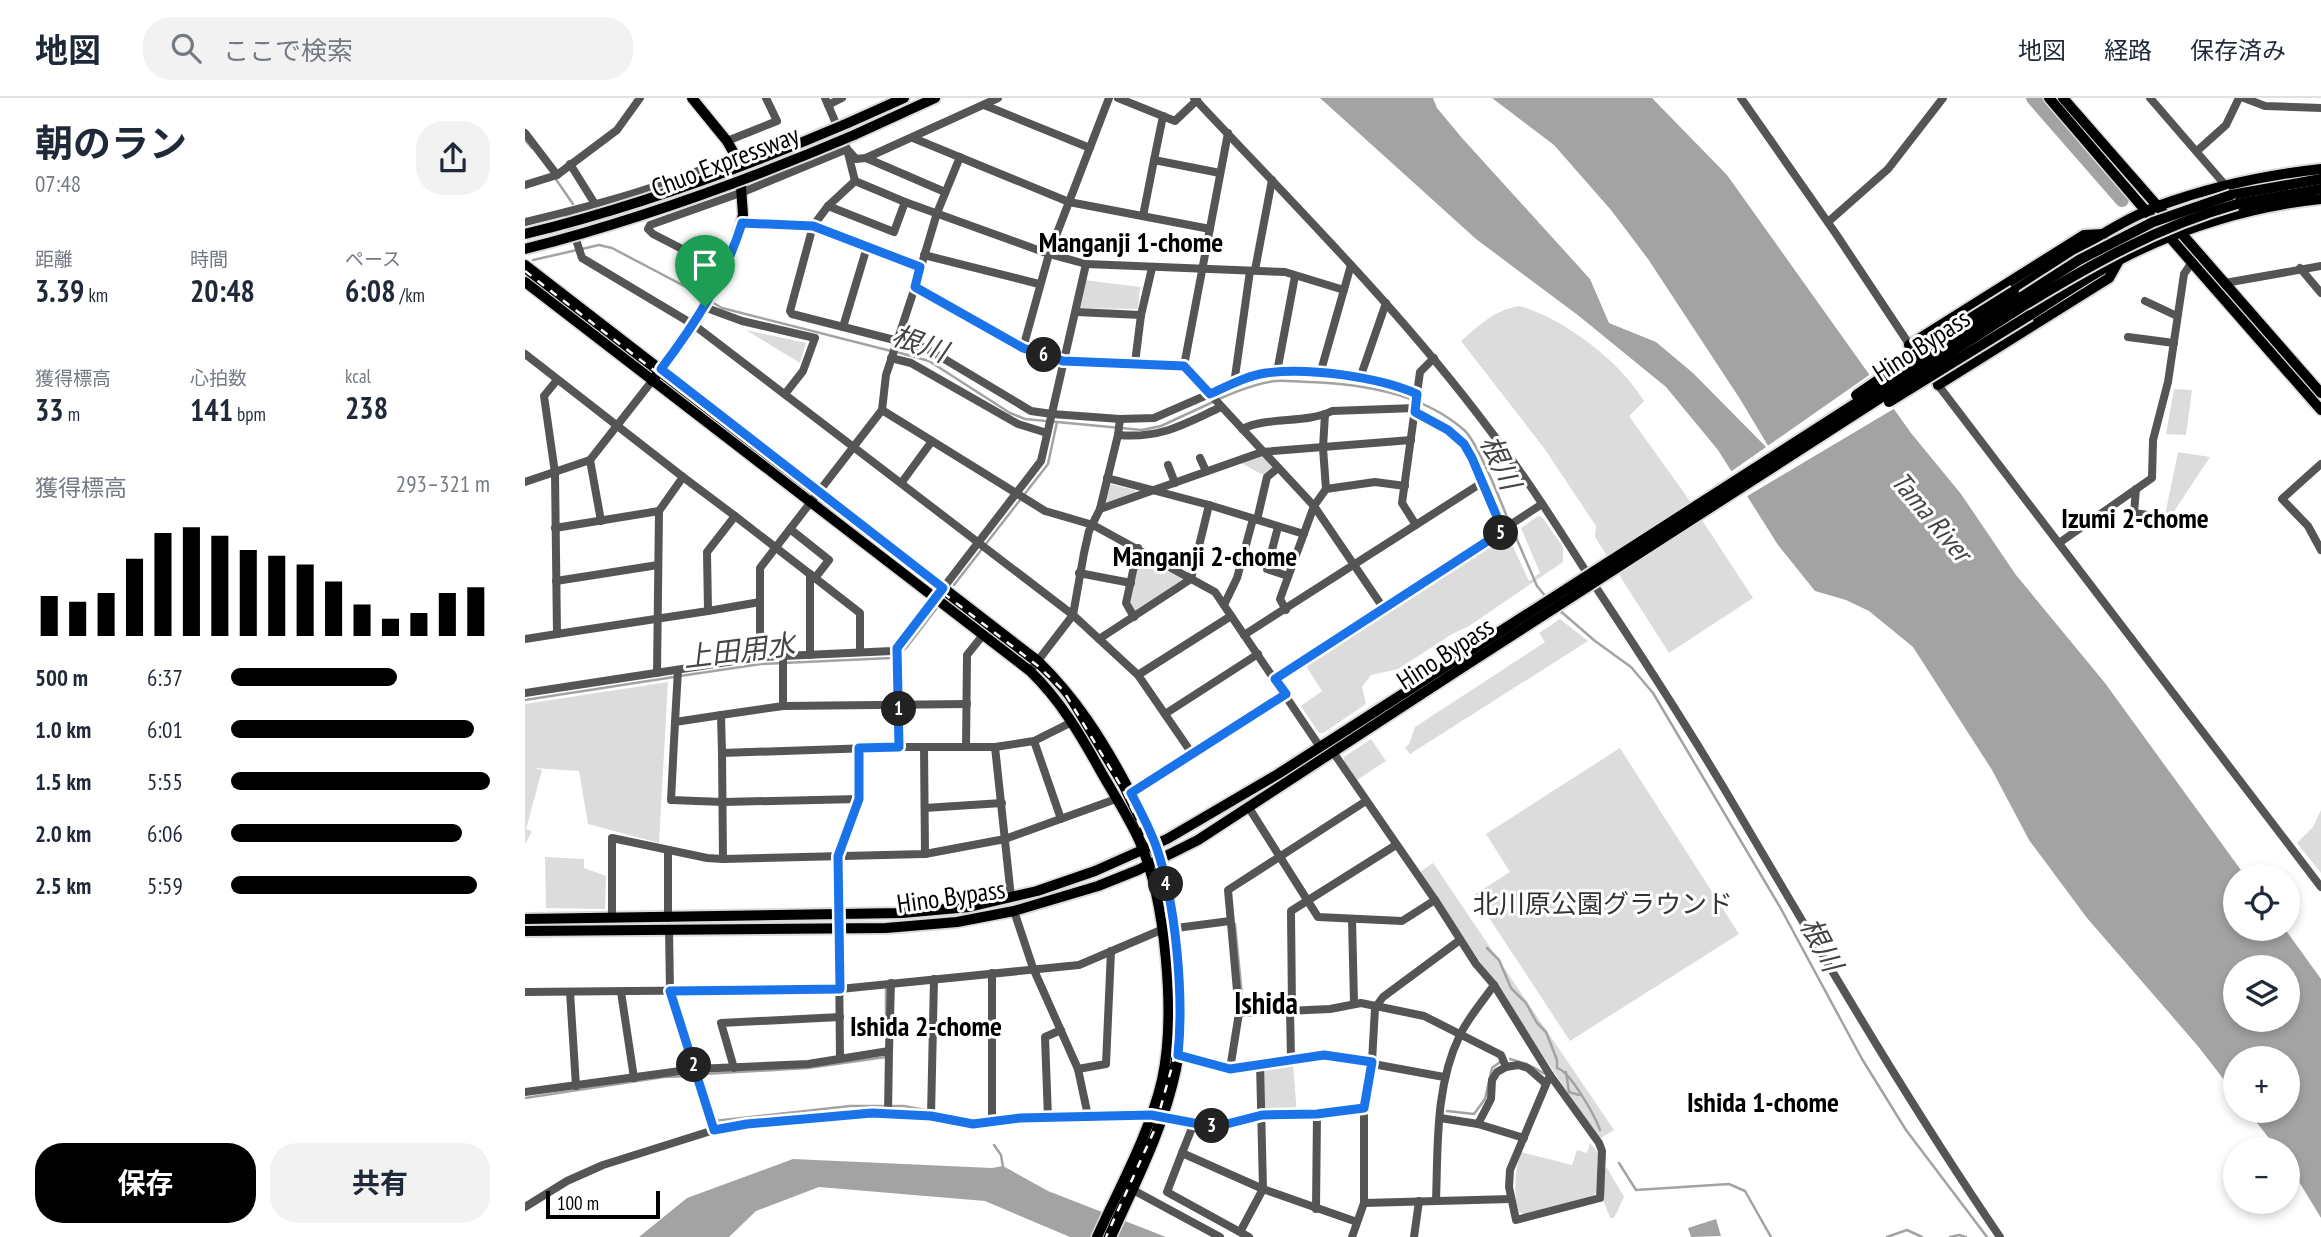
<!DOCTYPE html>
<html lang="ja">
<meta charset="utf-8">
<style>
:root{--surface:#fff;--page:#f2f2f3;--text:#1f2937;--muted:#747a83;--line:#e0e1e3;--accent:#000}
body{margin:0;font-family:"PT Sans Narrow","Noto Sans JP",sans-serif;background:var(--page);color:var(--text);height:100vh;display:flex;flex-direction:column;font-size:26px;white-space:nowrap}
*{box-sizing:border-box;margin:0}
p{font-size:23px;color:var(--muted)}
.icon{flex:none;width:38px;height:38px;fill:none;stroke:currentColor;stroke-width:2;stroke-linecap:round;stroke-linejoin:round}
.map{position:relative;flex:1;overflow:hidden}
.side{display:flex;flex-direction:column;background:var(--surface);width:525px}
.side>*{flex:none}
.controls{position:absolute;left:1698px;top:766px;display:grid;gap:14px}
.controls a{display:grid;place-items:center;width:77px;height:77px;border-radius:50%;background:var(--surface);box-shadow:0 4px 10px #0003;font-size:35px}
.scale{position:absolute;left:21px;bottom:18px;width:114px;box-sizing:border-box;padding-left:7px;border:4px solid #000;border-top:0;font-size:19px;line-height:24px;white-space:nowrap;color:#000;-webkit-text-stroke:5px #fff;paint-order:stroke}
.pin{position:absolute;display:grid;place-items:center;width:60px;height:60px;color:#fff;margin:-72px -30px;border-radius:50% 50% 50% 0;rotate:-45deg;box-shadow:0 0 7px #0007}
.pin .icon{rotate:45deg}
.km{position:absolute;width:35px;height:35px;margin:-18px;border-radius:50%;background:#222;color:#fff;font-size:19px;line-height:35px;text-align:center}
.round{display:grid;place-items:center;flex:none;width:74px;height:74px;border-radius:28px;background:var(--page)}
.head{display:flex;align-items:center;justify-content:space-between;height:119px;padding:0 35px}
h1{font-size:38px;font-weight:700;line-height:52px}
.metrics{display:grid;grid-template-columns:repeat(3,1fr);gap:10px;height:119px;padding:7px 35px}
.metrics div{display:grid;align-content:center}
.metrics b{font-size:30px;font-weight:700}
.metrics small{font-size:19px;font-weight:400}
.metrics p{font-size:19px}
.chart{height:196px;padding:14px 35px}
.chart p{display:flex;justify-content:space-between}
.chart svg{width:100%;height:126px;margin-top:7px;stroke:var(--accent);stroke-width:6}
.button{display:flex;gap:14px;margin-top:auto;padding:14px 35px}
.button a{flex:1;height:80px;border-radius:28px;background:var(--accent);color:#fff;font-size:28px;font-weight:700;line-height:80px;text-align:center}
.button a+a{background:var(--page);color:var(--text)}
ul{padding:0 35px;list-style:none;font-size:23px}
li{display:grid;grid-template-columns:112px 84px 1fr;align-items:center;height:52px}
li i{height:18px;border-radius:9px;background:var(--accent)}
header{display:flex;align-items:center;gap:42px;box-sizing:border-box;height:98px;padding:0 35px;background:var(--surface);border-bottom:2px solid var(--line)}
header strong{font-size:33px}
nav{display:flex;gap:38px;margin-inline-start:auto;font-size:24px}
.search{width:490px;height:63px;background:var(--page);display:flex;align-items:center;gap:18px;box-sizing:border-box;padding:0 24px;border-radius:28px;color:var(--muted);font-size:26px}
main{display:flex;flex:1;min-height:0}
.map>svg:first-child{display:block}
.green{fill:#dcdcdc}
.water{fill:#a3a3a3;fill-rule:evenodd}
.pier{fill:#fff}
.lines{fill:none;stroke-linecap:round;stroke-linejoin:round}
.stream{stroke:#a3a3a3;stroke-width:2.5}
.river{stroke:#a3a3a3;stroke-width:14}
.major-casing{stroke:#dbdbdb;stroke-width:13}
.highway-casing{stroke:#dbdbdb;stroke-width:14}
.minor{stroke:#555;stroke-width:8}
.major{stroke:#000;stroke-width:10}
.highway{stroke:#000;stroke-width:10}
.rail-casing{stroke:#000;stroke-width:5}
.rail{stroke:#fff;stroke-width:2.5;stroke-dasharray:8;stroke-linecap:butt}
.highway-bridge-casing{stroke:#dbdbdb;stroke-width:14;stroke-linecap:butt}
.highway-bridge{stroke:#000;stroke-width:10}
.route-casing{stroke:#fff;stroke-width:14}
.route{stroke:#1a73e8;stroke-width:9}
.labels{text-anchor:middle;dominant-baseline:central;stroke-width:6;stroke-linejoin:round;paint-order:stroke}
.street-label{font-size:26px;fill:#000;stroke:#fff}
.park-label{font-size:26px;fill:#333;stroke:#fff}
.neighbourhood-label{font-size:28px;font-weight:bold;fill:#000;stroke:#fff}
.water-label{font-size:28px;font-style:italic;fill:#444;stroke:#fff}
.quarter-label{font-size:30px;font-weight:bold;fill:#000;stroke:#fff}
</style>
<header>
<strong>地図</strong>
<div class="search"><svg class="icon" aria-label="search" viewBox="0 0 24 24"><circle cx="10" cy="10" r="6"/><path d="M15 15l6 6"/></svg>ここで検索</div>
<nav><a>地図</a><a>経路</a><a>保存済み</a></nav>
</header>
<main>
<section class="side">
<div class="head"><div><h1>朝のラン</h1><p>07:48</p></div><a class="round"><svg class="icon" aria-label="share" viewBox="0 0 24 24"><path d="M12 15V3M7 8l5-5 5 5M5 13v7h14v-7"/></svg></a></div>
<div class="metrics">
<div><p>距離</p><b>3.39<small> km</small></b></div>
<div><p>時間</p><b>20:48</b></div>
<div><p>ペース</p><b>6:08<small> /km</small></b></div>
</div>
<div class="metrics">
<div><p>獲得標高</p><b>33<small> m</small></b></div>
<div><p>心拍数</p><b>141<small> bpm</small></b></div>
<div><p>kcal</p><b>238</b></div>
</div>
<div class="chart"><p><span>獲得標高</span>293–321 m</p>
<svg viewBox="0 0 160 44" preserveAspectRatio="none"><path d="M5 44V30M15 44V32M25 44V29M35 44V17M45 44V8M55 44V6M65 44V9M75 44V14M85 44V16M95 44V19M105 44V25M115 44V33M125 44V38M135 44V36M145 44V29M155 44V27"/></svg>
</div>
<ul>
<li><b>500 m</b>6:37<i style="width:64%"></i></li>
<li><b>1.0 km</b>6:01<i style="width:94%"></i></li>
<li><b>1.5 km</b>5:55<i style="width:100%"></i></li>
<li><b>2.0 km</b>6:06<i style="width:89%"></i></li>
<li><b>2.5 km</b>5:59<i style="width:95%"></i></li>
</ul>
<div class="button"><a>保存</a><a>共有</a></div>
</section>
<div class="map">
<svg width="1796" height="1139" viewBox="0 0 1796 1139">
<rect width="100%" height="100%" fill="#fff"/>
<g class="green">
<polygon points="559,182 615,189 613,211 554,210"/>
<path d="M994,208c44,11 103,57 125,95l-15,15 56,78 68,104 -84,55 -74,-116 1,-11 -52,-78 -83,-107c19,-16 33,-31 58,-35z"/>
<polygon points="221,232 281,245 275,265"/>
<polygon points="1649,291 1667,292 1661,337 1641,336"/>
<polygon points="737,354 753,370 742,379 716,365"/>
<polygon points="1653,354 1685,359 1644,421 1640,417"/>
<polygon points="585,386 610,392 610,395 581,404"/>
<polygon points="1013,418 1017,419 1038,449 1038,464 944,528 927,536 873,571 846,577 837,589 841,606 798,635 794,635 776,608 797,593 781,568 983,438 1004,483 1015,475 996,430"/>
<polygon points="613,450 666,481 609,519 601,505"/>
<polygon points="1035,521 1063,543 885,656 880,650 884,646 890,629 1020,544 1014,535"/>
<polygon points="143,584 134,745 63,726 54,673 8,670 17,672 1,731 7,733 0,746 0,606"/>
<polygon points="846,641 861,663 832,682 819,663 819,659"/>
<polygon points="1095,650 1214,836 1045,943 949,797 985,774 961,736"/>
<polygon points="1796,712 1796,775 1772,745 1788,729"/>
<polygon points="20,759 59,761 59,770 81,778 80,811 21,810"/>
<polygon points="908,765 1089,1032 1074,1041 895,774"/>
<polygon points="768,965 772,1017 737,1017 737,967"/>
<path d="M1065,1045l8,10 -2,40 -3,3 -66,19 -8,-3c-6,-14 -4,-46 2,-60l51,13 5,-15 10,3z"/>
<polygon points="1082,1070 1099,1099 1089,1120 1085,1120 1077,1099 1079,1071"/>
</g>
<g class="water">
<path d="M795,0h113l4,10 25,30 128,141 19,44 47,19 37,31 80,81 -33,-55 -92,-140 -37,-49 -57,-65 -62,-47h160l75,77 184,258 50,61 55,81 89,108 141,194h-11v52h50l36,50v239l-34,-56v-12h-9l-30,-39h39v-52h-52v35l-38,-49 -110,-127 -58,-78 -37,-70 -79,-123 -44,-36 -23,-11 -31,-9 -37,-46 -60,-95 -52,-63 -87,-71 -103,-77zM1710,870h52v52h-52z"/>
<polygon points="268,1061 467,1070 478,1068 523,1093 641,1139 545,1139 460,1103 294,1089 231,1113 204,1139 114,1139 162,1100"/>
<polygon points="1191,1121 1196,1138 1166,1139 1163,1130"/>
</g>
<polygon class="pier" points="1347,275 1372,309 1219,400 1204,375"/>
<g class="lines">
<g class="stream">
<polyline points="0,42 7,50"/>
<polyline points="30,80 48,106"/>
<polyline points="8,162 74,147 87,150 163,190 197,210 366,253"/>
<polyline points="372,254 404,263 485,315 500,321 617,332 636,328 688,304"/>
<path d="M694,301c18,-8 38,-16 57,-18 10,-1 21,1 32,1 54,2 114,11 156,48 14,12 37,72 45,92"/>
<polyline points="987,430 1012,488 1021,499"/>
<polyline points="429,487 523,366 532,324"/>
<polyline points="1033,511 1070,543 1106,569 1128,595 1255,809 1337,961 1381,1032 1462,1139"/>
<polyline points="155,578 236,566 366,560 381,550 411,511"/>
<polyline points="0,602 149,579"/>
<polyline points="710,826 718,908 720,910 761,907"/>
<path d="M962,850l12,12 12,28 15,15 11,20 9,9 11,28v8c13,3 38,48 43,62"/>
<polyline points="361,926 361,891"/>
<polyline points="985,961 1002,966"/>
<polyline points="764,967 798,962 816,964"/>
<polyline points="1008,969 1020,976"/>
<polyline points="1041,974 1044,994 1054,997"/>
<polyline points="179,976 283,970 361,959"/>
<polyline points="0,1000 139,979 166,978 182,1023"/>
<polyline points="367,1008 379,1008 443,1020"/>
<polyline points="922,1013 949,1016 960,1001 967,970 975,964"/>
<polyline points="189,1023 325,1008 360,1008"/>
<polyline points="469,1047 476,1057 478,1069"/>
<polyline points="1094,1065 1111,1092 1204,1086 1220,1093 1246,1139"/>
<polyline points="1362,1139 1382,1132 1397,1139"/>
<polyline points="1425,1139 1434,1137 1441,1139"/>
</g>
<polyline class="river" points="1508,0 1597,102"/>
<g class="major-casing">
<g id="major">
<polyline points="1524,0 1626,119"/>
<polyline points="1538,0 1796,295"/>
<polyline points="1641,135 1796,312"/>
<path d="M0,167l513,396c38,37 64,78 89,125 12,23 25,47 33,72 10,34 13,70 17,105 3,35 6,71 -1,106 -12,59 -41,114 -65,168"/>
<path d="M0,184l505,389c30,29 50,63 70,99 13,23 28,46 39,70 27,60 37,176 23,240 -13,55 -42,106 -65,157"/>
<polyline points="127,283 169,227 179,209 208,151 218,117 215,75 210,57 202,43 167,0"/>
</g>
</g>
<g class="highway-casing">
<g id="highway">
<polyline points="323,25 379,0"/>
<polyline points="329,37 410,0"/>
<polyline points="1706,97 1796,81"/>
<polyline points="1712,106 1796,91"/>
<path d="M1489,193c44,-28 96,-66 144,-85 52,-19 108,-31 163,-37"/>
<path d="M1505,217c30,-19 60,-40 91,-56 61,-32 132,-53 200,-60"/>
<polyline points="1384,247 1559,137 1579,136"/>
<polyline points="1413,287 1584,180 1593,164"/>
<polyline points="0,821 377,815 444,809 512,793 570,773 642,741 753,676 929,563"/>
<polyline points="0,833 361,830 432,824 489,813 573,788 613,772 673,742 935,571"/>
</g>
</g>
<g class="minor">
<polyline points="300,0 322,51 330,83"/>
<polyline points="593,0 650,23 672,2"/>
<path d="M669,0c101,108 206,212 295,331 40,52 75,108 110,163 48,72 95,145 139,220 85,144 168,287 262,425"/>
<polyline points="1216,0 1311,136 1394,261"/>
<polyline points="1625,0 1701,88"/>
<polyline points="1719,0 1740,8 1796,10"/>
<polyline points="303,7 317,0"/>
<polyline points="459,7 565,50"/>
<polyline points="0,35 32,77"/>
<polyline points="388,40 544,104 685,131"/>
<polyline points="202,43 252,23 241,0"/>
<polyline points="1672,53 1701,27 1714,0"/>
<polyline points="435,59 412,115 390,189 498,250 538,263 659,268 789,408 859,511"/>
<polyline points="341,60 420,94"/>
<polyline points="629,62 638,18"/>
<polyline points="45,66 70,106"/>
<polyline points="330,83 303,108 288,128 265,213 267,216 401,250 506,313 527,316 595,321 629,320 719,281 752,274 795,276 854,282 892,296"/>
<polyline points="330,83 380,104 524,156 561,166 760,174 819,192"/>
<polyline points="0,87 32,77 92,32 115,0"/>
<polyline points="303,108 369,134 380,104"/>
<polyline points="42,114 57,160 169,227 548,517 613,577 668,657"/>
<polyline points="618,118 629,62 695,75"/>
<path d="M0,124c71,-17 144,-36 210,-67"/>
<polyline points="1303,124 1363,71 1418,0"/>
<polyline points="217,125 288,128 395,169"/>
<polyline points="399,157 514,186"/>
<polyline points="1775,170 1796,195"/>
<polyline points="198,172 128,136 123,131 125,127 218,94 322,51 331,61 341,60 473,0"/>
<polyline points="730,172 747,82"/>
<polyline points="1700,185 1796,168"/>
<polyline points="1620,203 1652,218"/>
<polyline points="179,209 217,223 290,240 278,273 260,296"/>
<polyline points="551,214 616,217"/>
<polyline points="318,229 342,149"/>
<polyline points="1603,239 1649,245"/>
<polyline points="498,250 524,156 584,0"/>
<polyline points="0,256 158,379 134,413 132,575"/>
<polyline points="366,260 386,265 493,326 522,335"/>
<polyline points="610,265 616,217 627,170"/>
<polyline points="659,268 703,35"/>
<polyline points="752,274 770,178"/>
<polyline points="795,276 826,167"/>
<polyline points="835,280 861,205"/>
<polyline points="32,282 19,298 30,375 32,536 183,513 182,454 210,418 290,480 304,462 265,431 357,312 361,277 390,189"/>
<polyline points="1410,283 1796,789"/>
<polyline points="709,286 725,173"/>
<polyline points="357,312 520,413 568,427 690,494 795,649"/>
<polyline points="890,314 923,332 939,346 978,433"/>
<polyline points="800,316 798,350 801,391"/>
<path d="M717,331c27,-13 64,-5 90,-18l83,-3"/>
<path d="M593,337c43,4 66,-11 103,-28"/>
<polyline points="675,360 681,373"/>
<polyline points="65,362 76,423"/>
<polyline points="1796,366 1757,401 1783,428 1796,452"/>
<polyline points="643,367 650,385"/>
<polyline points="158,379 210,418"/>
<polyline points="582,380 684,407 779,436"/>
<polyline points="0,384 65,362 127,283"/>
<polyline points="377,384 407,343"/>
<polyline points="1611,391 1609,415 1637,419"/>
<polyline points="575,411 737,354 886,342"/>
<polyline points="732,422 742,379 753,370"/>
<polyline points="891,427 877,405 895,274 909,260"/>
<polyline points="753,429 742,471 763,478"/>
<polyline points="30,430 134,413"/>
<polyline points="1534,445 1627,380 1628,342 1643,284 1659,176 1667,164"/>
<polyline points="554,475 606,485"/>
<polyline points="290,480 335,515 335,554"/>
<polyline points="31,483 133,467"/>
<polyline points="699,507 712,480 728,421"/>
<polyline points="761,512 755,501 789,408 801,391 850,384 880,388"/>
<polyline points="183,513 235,504"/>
<polyline points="609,519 601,505 613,450"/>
<polyline points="719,537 958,384"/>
<polyline points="0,541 32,536"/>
<polyline points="574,541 666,481 684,407"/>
<polyline points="372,550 374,649"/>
<polyline points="285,557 285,476"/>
<polyline points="235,559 235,470 265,431"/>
<polyline points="153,572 150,624 196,617 197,655 374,649 470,649 509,643 547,624"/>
<polyline points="505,573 548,517 559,455 564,433 575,411 593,337 595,321"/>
<polyline points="613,577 706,518"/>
<polyline points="750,581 1017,406"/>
<polyline points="0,595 235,559 367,553 372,550 516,363 561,166"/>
<polyline points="258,608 442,606"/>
<polyline points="640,616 733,556"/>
<polyline points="196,617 258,608 258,557"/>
<polyline points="150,624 146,702 198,704 334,701"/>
<polyline points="509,643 536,721"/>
<polyline points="399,649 400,756"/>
<polyline points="441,649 442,557 458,537"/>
<polyline points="470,649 486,799"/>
<polyline points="808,654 910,802 951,866 969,887 1025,977 1074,1045 1077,1053 1075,1100 991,1122 984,1089 985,1072 1025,977"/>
<polyline points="605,695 761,596"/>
<polyline points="400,710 477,705"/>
<polyline points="724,710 793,819 877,823 910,802"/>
<polyline points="143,752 143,820"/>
<polyline points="198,761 400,756 480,741 591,701"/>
<polyline points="489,813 508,870 553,971 563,1018"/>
<polyline points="87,820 87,740 182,760 198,761 197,655"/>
<polyline points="827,821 829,905"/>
<polyline points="144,831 145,893 189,1032"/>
<polyline points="0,894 315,891 554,867 636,832 705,823"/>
<polyline points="45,894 51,988"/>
<polyline points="96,894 109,980"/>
<polyline points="765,912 766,961"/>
<polyline points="767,912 766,813 871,747"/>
<polyline points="714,915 805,911 836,905 899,918 976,957 981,969"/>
<polyline points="364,953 366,885"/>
<polyline points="653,957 705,971"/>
<polyline points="315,961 313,758 334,701 334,650"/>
<polyline points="735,965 705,971 714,915 703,792 841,703"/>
<polyline points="209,970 196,925 315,919"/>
<polyline points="553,971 581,966 586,853"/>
<polyline points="0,994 170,971 283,966 364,953 363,1015"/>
<polyline points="406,1018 409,881"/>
<polyline points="523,1020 520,939 536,932"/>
<polyline points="915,1020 953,1026 999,1040"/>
<polyline points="467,1023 467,875"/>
<polyline points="953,1026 966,1001 967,982 972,974 981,969 993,967 1003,970 1020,985"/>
<polyline points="657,1055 669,1025"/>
<polyline points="597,1086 695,1139"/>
<path d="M911,1103c2,-55 -1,-115 24,-166 8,-17 23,-34 34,-50"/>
<polyline points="839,1105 986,1101"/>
<polyline points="0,1109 42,1083 78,1067 189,1032 221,1026 347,1015 406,1018 448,1026 495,1020 626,1017 690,1029 737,1017 792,1016 839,1010"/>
<polyline points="791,1111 792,1016"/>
<polyline points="715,1134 738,1091 735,965 799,957 919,979"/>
<polyline points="724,1139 642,1094 657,1055 738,1091 832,1124"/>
<polyline points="827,1139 839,1105 839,1010 847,964 850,910 858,899 935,842"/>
<polyline points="889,1139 894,1103"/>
</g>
<use href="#major" class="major"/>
<use href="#highway" class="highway"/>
<g class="rail-casing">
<polyline id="rail" points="0,173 513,568 538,592 596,688 630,759 643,816 653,910 648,965 629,1033 581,1139"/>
</g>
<use href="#rail" class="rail"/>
<g class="highway-bridge-casing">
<g id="highway-bridge">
<path d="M0,136c111,-27 218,-66 323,-111"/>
<path d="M0,151c113,-29 221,-68 329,-114"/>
<polyline points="1331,297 1417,238 1489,193"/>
<polyline points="1364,304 1505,217"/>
<polyline points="929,563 1554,162 1628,124 1706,97"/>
<path d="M935,571l563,-363c69,-42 136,-80 214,-102"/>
</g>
</g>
<use href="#highway-bridge" class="highway-bridge"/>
</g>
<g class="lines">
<g class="route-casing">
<path id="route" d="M217,125l71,3 107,41 -5,20 108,61 40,13 121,5 26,28c18,-8 36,-18 56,-21 42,-6 113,4 151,21l-2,18 33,18 16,14 8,14 31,73 -228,148 11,15 -155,99c9,17 18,34 25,53 20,57 28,149 22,209l52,14 94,-14 48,7 -8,46 -47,6 -55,1 -47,12 -64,-12 -131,3 -47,6 -42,-8 -59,-3 -125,11 -33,6 -44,-139 170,-2 -2,-133 21,-57v-51l40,-1 -2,-99 46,-60 -282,-219c34,-45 64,-91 81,-146z"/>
</g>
<use href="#route" class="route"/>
</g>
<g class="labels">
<g class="street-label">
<text transform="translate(200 63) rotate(-21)">Chuo Expressway</text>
<text transform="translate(1396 247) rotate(-33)">Hino Bypass</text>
<text transform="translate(920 555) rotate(-33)">Hino Bypass</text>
<text transform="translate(426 798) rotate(-8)">Hino Bypass</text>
</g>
<g class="park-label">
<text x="1078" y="805">北川原公園グラウンド</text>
</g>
<g class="neighbourhood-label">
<text x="606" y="143">Manganji 1-chome</text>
<text x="1610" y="419">Izumi 2-chome</text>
<text x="680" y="457">Manganji 2-chome</text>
<text x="401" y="927">Ishida 2-chome</text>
<text x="1238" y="1003">Ishida 1-chome</text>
</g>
<g class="water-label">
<text transform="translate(395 245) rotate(20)">根川</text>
<text transform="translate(976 364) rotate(65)">根川</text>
<text transform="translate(1407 418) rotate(50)">Tama River</text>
<text transform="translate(214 552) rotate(-7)">上田用水</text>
<text transform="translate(1297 846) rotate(62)">根川</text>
</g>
<g class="quarter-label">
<text x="741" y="904">Ishida</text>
</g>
</g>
</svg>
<div class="controls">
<a><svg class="icon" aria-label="locate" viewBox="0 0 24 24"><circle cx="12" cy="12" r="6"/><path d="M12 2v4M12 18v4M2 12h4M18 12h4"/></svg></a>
<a><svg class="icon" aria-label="layers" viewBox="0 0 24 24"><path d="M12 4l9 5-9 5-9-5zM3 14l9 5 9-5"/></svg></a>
<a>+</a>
<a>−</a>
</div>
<div class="scale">100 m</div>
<div class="pin" style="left:180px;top:209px;background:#1e9e55"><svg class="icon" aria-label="arrive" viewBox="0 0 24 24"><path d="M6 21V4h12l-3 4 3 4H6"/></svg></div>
<b class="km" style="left:374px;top:611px">1</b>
<b class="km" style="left:169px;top:967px">2</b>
<b class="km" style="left:687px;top:1028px">3</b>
<b class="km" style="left:641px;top:786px">4</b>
<b class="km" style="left:976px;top:435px">5</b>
<b class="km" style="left:519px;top:257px">6</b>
</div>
</main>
